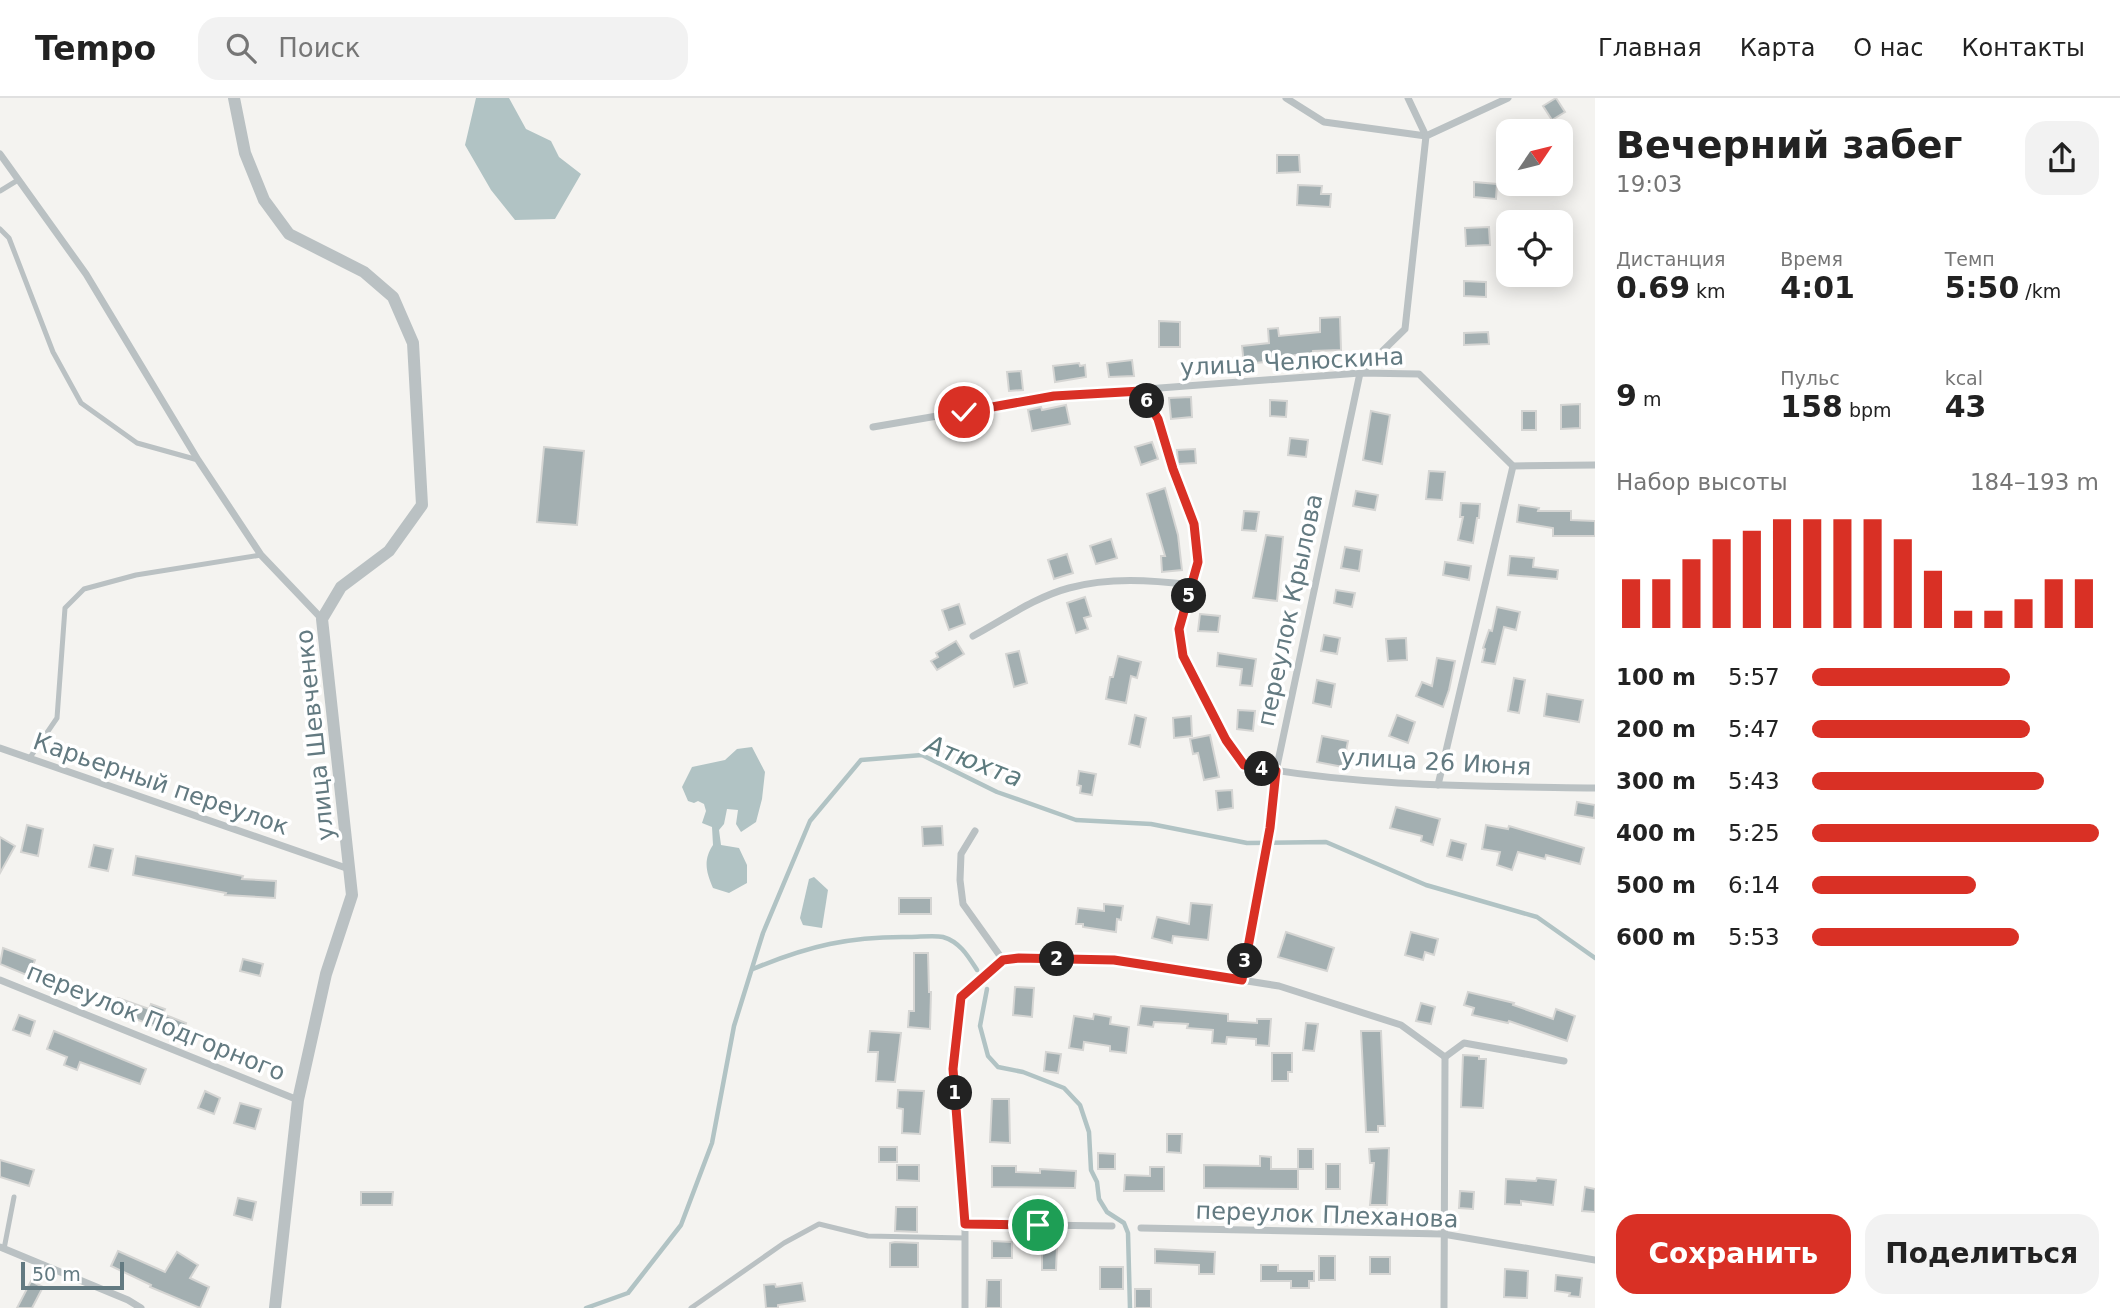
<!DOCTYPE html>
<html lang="ru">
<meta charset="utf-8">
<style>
:root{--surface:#fff;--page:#f2f2f2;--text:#222;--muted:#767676;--line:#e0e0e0;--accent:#d93025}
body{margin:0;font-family:"DejaVu Sans",sans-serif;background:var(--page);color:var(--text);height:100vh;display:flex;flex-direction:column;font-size:26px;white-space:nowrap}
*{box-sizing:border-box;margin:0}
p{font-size:23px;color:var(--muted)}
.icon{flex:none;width:38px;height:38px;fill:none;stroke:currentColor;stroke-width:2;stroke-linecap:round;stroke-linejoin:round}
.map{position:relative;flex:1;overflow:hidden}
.details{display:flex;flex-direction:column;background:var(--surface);width:525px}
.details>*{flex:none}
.needle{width:46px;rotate:55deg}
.tools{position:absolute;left:1496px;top:21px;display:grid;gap:14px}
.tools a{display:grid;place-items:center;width:77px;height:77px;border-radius:14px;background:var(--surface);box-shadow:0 4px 18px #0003;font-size:35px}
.scale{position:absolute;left:21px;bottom:18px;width:103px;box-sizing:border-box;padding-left:7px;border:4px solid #637a81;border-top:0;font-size:19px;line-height:24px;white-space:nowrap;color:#637a81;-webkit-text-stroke:5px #fff;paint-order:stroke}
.pin{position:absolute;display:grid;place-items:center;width:60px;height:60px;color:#fff;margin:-30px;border:4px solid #fff;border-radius:50%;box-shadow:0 2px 7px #0007}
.km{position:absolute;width:35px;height:35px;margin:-18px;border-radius:50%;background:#222;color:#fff;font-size:19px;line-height:35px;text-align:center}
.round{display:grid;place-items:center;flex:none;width:74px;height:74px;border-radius:21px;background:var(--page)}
.headline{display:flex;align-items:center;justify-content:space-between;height:119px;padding:0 21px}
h1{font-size:38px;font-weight:700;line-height:52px}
.figures{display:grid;grid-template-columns:repeat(3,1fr);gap:10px;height:119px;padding:7px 21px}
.figures div{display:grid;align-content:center}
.figures b{font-size:30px;font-weight:700}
.figures small{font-size:19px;font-weight:400}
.figures p{font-size:19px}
.chart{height:196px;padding:14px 21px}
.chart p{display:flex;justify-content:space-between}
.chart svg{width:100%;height:126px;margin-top:7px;stroke:var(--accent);stroke-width:6}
.action{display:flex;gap:14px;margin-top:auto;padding:14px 21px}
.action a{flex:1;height:80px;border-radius:21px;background:var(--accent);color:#fff;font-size:28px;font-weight:700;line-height:80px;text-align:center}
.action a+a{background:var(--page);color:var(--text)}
ul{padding:0 21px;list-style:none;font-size:23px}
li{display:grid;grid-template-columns:112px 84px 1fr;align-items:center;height:52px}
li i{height:18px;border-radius:9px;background:var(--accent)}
header{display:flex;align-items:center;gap:42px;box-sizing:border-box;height:98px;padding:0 35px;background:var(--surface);border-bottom:2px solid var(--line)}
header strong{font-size:33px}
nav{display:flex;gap:38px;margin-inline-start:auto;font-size:24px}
.search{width:490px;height:63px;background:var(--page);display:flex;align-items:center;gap:18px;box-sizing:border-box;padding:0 24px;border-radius:21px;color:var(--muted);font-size:26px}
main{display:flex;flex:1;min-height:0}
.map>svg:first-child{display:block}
.water{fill:#b1c3c4}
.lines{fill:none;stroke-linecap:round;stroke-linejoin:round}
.stream{stroke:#b1c3c4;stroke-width:4.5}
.building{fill:#a3afb1;stroke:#d5d5d3;stroke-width:2}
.service{stroke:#bac1c3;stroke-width:5}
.minor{stroke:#bac1c3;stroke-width:7}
.tertiary{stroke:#bac1c3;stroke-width:12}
.route-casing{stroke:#fff;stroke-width:14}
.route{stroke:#d93025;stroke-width:9}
.labels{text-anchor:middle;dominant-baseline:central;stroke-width:7;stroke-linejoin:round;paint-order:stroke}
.street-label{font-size:24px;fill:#637a81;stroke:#fff}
.water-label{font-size:26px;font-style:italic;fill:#5e7c7f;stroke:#fff}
</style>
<header>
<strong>Tempo</strong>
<div class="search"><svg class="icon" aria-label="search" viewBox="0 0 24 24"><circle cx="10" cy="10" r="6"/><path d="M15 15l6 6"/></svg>Поиск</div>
<nav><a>Главная</a><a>Карта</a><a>О нас</a><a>Контакты</a></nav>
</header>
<main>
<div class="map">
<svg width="1595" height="1210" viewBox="0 0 1595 1210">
<rect width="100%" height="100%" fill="#f4f3f0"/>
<g class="water">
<polygon points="476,0 509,0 526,31 551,43 559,59 581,76 555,121 515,122 491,92 465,47"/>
<path d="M752,649l13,25 -3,27 -6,23 -15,10 -5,-8 2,-14 -11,-1 -3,15 -5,6 2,15 18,3 8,17v18l-18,10 -16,-5c-7,-16 -10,-28 0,-43l-1,-18 -10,-4 4,-12 -2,-7 -6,-3 -4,2 -6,-2 -6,-14 10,-20 33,-7 12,-11z"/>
<polygon points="814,779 828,792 822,830 803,827 800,820 809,781"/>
</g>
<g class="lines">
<g class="stream">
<path d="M753,871c55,-23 97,-33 157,-32 10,0 24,-2 33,0 17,5 25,19 34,33"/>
<polyline points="987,891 980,928 988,958 998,969 1023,974 1064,990 1080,1007 1089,1034 1091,1072 1097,1084 1099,1101 1107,1114 1124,1125 1128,1135 1130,1210"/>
<polyline points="586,1210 628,1195 681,1127 712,1045 734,928 763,835 810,723 861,662 922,657 997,694 1076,722 1151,726 1247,745 1326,744 1426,787 1537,819 1595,860"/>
</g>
</g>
<g class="building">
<polygon points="1556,0 1565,14 1552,22 1543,8"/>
<polygon points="1277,57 1299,57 1300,74 1277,75"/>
<polygon points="1474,84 1497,86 1496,101 1474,99"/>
<polygon points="1298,87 1322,88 1321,96 1331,96 1330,109 1297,107"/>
<polygon points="1489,129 1490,147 1466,148 1465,130"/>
<polygon points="1464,183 1486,184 1486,199 1464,198"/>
<polygon points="1340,219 1341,252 1313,253 1313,255 1264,261 1265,264 1244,266 1242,248 1269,245 1268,231 1278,230 1279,238 1320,234 1320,220"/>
<polygon points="1159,223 1180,224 1180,249 1159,249"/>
<polygon points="1488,234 1489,246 1464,247 1464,235"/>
<polygon points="1132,262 1134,278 1109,279 1107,265"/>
<polygon points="1079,265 1080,268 1085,267 1086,279 1055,284 1053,268"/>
<polygon points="1021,273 1023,292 1009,293 1007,274"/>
<polygon points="1191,299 1192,319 1171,321 1169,300"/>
<polygon points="1270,302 1287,303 1286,319 1270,318"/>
<polygon points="1580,306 1580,330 1561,331 1561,307"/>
<polygon points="1066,307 1070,326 1032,333 1028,312 1041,309 1042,312"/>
<polygon points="1371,313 1390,317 1382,366 1363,362"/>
<rect x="1522" y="313" width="14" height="19"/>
<polygon points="1290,340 1308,342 1306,359 1288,357"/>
<polygon points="1152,344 1158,361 1141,367 1135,349"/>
<polygon points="544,349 584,353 577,427 537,424"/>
<polygon points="1195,351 1196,365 1178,366 1177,352"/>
<polygon points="1429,373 1445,374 1442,402 1426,401"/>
<polygon points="1165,390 1178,437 1182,472 1162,474 1161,458 1165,458 1147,396"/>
<polygon points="1356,393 1378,397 1375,412 1353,408"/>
<polygon points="1461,405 1480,406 1479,420 1477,420 1473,445 1458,442 1463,419 1460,419"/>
<polygon points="1519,407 1539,410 1538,413 1571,413 1571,422 1595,423 1595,438 1553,438 1553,430 1517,424"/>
<polygon points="1244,413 1259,414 1256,433 1242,432"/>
<polygon points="1266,437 1283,439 1277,503 1253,500"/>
<polygon points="1111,441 1117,460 1096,466 1090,448"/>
<polygon points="1345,449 1362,452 1359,473 1341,470"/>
<polygon points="1067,456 1073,475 1054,481 1048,462"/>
<polygon points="1510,458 1534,460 1533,469 1558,472 1557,481 1508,477"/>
<polygon points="1445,464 1471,468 1469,482 1443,477"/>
<polygon points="1336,492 1355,495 1352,509 1334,505"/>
<polygon points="1085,499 1091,518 1084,520 1088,531 1076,535 1067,505"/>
<polygon points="959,506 965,526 949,532 942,512"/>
<polygon points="1497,509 1520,514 1516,532 1504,529 1495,566 1482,564 1485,551 1483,550 1489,532 1492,533"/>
<polygon points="1200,516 1220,518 1218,534 1198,533"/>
<polygon points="1324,537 1340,540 1337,556 1321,553"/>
<polygon points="1406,540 1407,562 1388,563 1386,541"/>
<polygon points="956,543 964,556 937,572 931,563 938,559 936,555"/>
<polygon points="1019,553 1027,585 1014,589 1006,556"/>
<polygon points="1218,555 1256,561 1252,588 1240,587 1242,571 1217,568"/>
<polygon points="1118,558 1141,564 1137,580 1131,578 1126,605 1106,601 1110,579 1113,579"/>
<polygon points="1437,560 1455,563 1449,592 1443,609 1416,598 1422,584 1432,588"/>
<polygon points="1514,580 1525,582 1519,615 1508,613"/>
<polygon points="1317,582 1335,586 1331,609 1313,605"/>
<polygon points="1547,596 1583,602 1579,624 1544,618"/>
<polygon points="1238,612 1255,613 1253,633 1237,631"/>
<polygon points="1135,617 1146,620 1140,649 1129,646"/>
<polygon points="1397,617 1415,624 1408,645 1389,638"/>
<polygon points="1191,618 1192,638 1174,640 1173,620"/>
<polygon points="1210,637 1219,679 1204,682 1198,655 1193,656 1190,641"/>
<polygon points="1322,638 1348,643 1343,669 1317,664"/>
<polygon points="1079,673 1096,676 1092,697 1080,695 1081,688 1077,687"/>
<polygon points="1232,692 1233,710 1218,712 1216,693"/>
<polygon points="1577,704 1595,707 1594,720 1575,717"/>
<polygon points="1396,709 1440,721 1433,747 1421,743 1422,738 1390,730"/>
<polygon points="27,727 43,731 38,758 21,754"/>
<polygon points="1486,727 1508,731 1509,728 1584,750 1580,766 1546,757 1545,761 1518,754 1512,772 1497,767 1500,754 1482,751"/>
<polygon points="942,728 943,747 923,748 922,729"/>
<polygon points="0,739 15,748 0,775"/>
<polygon points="1451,742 1466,746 1462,762 1447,758"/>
<polygon points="94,747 113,751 108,773 89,769"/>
<polygon points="136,758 243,778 242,781 276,783 275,800 225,797 226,795 133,777"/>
<rect x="899" y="800" width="32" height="16"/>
<polygon points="1191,805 1212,807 1208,842 1173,838 1172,845 1152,840 1157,819 1189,826"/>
<polygon points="1104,806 1123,808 1121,822 1117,821 1116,834 1083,829 1083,826 1076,826 1078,810 1104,813"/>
<polygon points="1286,834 1334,850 1327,873 1278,859"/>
<polygon points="1411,834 1438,841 1434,857 1425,854 1423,862 1405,857"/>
<polygon points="3,850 35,862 29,878 0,866"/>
<polygon points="914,855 928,855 929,894 931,894 930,931 908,929 909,913 914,913"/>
<polygon points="243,861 263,866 260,878 240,873"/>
<polygon points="1015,889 1034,890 1032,919 1013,917"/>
<polygon points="1468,894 1514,905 1513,907 1553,921 1556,911 1575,918 1567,943 1509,923 1508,925 1472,917 1474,910 1464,907"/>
<polygon points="118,900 149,911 151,906 165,911 163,916 186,925 180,941 167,936 168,933 114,913"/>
<polygon points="1421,905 1435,909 1431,926 1416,923"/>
<polygon points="1141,908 1228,916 1228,923 1257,925 1257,921 1271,921 1269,948 1256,947 1256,941 1227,939 1226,946 1212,945 1213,932 1187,930 1188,926 1154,924 1153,929 1138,927"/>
<polygon points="1094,916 1111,919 1110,926 1129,929 1126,955 1110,953 1110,948 1084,944 1083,952 1069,950 1074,918 1093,921"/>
<polygon points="19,917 35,923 30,938 13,932"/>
<polygon points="1306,925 1318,926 1314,953 1303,952"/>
<polygon points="54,933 146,971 140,986 80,964 77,972 64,967 67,959 47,951"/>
<polygon points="870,933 901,935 895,984 876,983 878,954 868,954"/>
<polygon points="1361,933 1381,933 1385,1028 1378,1028 1378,1034 1366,1034"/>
<polygon points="1046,954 1061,956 1058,975 1044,973"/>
<polygon points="1272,955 1292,955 1292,974 1288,974 1288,983 1272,983"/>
<polygon points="1463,957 1479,958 1479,961 1486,961 1483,1010 1461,1009"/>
<polygon points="898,992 924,993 920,1036 902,1035 903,1011 897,1010"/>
<polygon points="205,993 220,1000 214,1016 198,1010"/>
<polygon points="992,1001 1009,1001 1010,1045 990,1044"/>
<polygon points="240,1005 261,1011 255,1031 234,1025"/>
<polygon points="1167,1036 1182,1036 1181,1055 1167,1054"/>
<rect x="879" y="1049" width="18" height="15"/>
<polygon points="1389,1050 1387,1107 1370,1107 1374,1065 1370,1065 1369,1051"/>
<rect x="1298" y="1051" width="15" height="20"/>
<polygon points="1098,1055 1115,1056 1115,1071 1098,1071"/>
<polygon points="1260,1058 1271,1059 1271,1071 1298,1071 1298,1091 1204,1090 1204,1067 1260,1068"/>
<polygon points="0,1062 34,1072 29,1088 0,1079"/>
<rect x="1326" y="1066" width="14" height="25"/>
<polygon points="897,1067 919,1067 919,1083 897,1082"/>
<polygon points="992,1068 1016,1068 1016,1074 1040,1075 1040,1071 1076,1073 1075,1090 992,1089"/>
<polygon points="1150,1069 1164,1069 1164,1093 1124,1093 1125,1077 1150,1078"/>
<polygon points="1537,1080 1556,1082 1553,1107 1521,1103 1521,1107 1505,1106 1506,1081 1536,1083"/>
<polygon points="1585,1089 1595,1091 1595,1114 1582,1113"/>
<polygon points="1460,1093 1474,1094 1473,1111 1459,1110"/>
<polygon points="361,1094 393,1094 392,1107 361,1107"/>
<polygon points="238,1100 256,1104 252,1122 234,1117"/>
<polygon points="896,1109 917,1109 917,1134 895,1133"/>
<polygon points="992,1143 1012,1144 1012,1160 992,1160"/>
<polygon points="895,1144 918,1145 918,1169 890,1169 890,1145"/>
<polygon points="1042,1149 1057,1149 1056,1172 1042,1172"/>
<polygon points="1155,1151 1215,1154 1214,1176 1199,1176 1199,1167 1155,1165"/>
<polygon points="118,1153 165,1174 177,1154 198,1167 190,1180 209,1189 200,1210 150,1189 151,1187 111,1168"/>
<rect x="1319" y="1158" width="16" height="24"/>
<rect x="1370" y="1159" width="20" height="17"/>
<polygon points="1261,1167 1278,1167 1278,1173 1314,1173 1314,1183 1309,1183 1309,1190 1291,1190 1291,1183 1261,1183"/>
<rect x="1100" y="1169" width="23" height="22"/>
<polygon points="1505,1171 1528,1173 1527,1200 1504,1199"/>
<polygon points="1556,1177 1582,1180 1580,1199 1569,1198 1570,1195 1555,1193"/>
<polygon points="987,1182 1001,1182 1001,1210 986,1210"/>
<polygon points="31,1183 43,1189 32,1210 17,1210"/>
<polygon points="802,1185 805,1203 778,1207 778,1210 766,1210 764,1187 775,1186 776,1189"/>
<rect x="1135" y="1191" width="16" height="19"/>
</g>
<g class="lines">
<g class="service">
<polyline points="0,93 18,82"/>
<polyline points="0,131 9,140 53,254 81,305 137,345 198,362"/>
<polyline points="29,661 57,620 65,510 84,491 136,477 261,457"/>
<polyline points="4,1151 14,1099"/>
<polyline points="691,1210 784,1145 819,1126 868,1138 965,1140"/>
</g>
<g class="minor">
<polyline points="1286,0 1324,24 1426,38"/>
<polyline points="1408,0 1426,38"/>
<polyline points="1426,38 1508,0"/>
<polyline points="0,56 86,176 198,362 261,457 322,521"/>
<path d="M1141,293l17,28 15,50 21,55 4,38 -19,67 4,27 43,84 18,25c115,22 234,21 351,23"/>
<polyline points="873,329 1054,298 1360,275 1419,276 1513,368 1595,367"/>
<path d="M973,538c30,-16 62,-39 96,-48 40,-11 82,-8 123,-3"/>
<polyline points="0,650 349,771"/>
<polyline points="1438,687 1513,368"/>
<polyline points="975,733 961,756 960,782 963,806 1003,862"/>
<polyline points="1003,862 1019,860 1114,862 1279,888 1401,927 1445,959 1464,945 1564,963"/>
<polyline points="0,882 298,1002"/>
<polyline points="1242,882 1270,730 1276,673 1360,275 1405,231 1426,38"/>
<polyline points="965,1126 1112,1128"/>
<polyline points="1141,1130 1443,1136 1595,1162"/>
<polyline points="0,1149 128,1202 141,1210"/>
<polyline points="965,1210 965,1126 953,971 961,899 1003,862"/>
<polyline points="1444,1210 1445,959"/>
</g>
<polyline class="tertiary" points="234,0 245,55 264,102 289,136 364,174 393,199 413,245 422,407 389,453 341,489 322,521 352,797 326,876 298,1002 275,1210"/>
</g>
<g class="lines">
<g class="route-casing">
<polyline id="route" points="964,314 1054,298 1141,293 1158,321 1173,371 1194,426 1198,464 1179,531 1183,558 1226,642 1244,667 1276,673 1270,730 1242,882 1114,862 1019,860 1003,862 961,899 953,971 965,1126 1038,1127"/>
</g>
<use href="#route" class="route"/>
</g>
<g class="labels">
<g class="street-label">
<text transform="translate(1292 264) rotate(-3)">улица Челюскина</text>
<text transform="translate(1290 512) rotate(-78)">переулок Крылова</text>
<text transform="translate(315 637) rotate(-96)">улица Шевченко</text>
<text transform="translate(1436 664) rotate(3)">улица 26 Июня</text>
<text transform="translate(161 686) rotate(19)">Карьерный переулок</text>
<text transform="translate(156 924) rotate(22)">переулок Подгорного</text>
<text transform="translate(1327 1117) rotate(2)">переулок Плеханова</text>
</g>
<g class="water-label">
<text transform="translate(974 663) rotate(21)">Атюхта</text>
</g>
</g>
</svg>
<div class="tools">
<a><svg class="needle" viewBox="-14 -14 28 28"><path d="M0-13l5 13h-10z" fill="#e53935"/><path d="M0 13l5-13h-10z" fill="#767676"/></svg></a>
<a><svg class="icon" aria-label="locate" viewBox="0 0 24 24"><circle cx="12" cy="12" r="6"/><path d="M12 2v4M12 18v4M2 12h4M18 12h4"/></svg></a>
</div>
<div class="scale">50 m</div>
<div class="pin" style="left:1038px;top:1127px;background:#1e9e55"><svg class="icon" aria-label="arrive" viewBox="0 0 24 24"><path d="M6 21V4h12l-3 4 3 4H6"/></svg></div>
<div class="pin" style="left:964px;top:314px;background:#d93025"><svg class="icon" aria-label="check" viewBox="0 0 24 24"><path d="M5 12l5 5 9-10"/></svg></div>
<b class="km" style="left:955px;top:995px">1</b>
<b class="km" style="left:1057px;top:861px">2</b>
<b class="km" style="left:1245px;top:863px">3</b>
<b class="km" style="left:1262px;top:671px">4</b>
<b class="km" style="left:1189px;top:498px">5</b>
<b class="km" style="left:1147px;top:303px">6</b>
</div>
<section class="details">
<div class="headline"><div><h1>Вечерний забег</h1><p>19:03</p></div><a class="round"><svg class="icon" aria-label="share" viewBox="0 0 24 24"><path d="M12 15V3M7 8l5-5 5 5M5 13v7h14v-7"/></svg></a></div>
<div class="figures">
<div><p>Дистанция</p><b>0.69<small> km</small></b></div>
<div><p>Время</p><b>4:01</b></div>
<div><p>Темп</p><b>5:50<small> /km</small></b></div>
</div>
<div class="figures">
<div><b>9<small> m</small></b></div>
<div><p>Пульс</p><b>158<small> bpm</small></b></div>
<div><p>kcal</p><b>43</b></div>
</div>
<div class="chart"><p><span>Набор высоты</span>184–193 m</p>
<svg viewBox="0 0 160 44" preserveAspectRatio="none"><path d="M5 44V27M15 44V27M25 44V20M35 44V13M45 44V10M55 44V6M65 44V6M75 44V6M85 44V6M95 44V13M105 44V24M115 44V38M125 44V38M135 44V34M145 44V27M155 44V27"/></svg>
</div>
<ul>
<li><b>100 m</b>5:57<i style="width:69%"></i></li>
<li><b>200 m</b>5:47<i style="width:76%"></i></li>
<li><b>300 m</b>5:43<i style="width:81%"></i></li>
<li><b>400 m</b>5:25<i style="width:100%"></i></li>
<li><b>500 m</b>6:14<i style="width:57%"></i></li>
<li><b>600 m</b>5:53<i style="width:72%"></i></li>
</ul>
<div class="action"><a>Сохранить</a><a>Поделиться</a></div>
</section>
</main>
